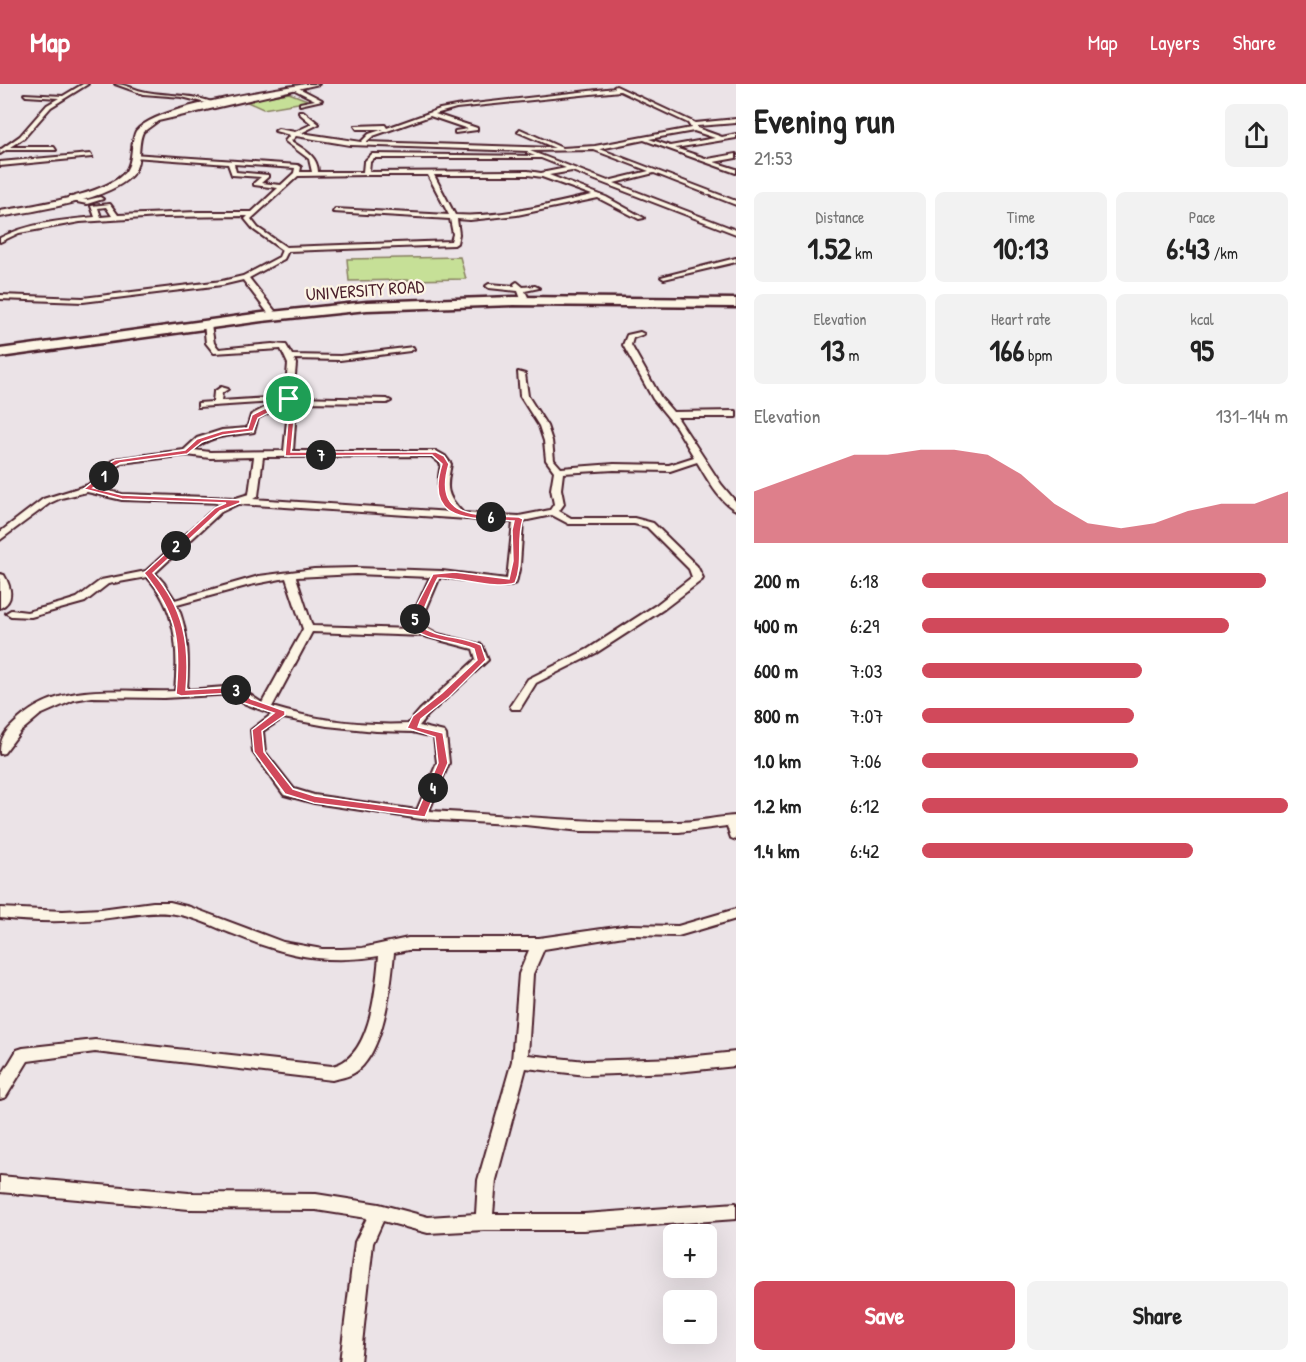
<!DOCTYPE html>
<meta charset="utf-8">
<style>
:root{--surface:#fff;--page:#f2f2f2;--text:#222;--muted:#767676;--accent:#d1495b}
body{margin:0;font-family:"Patrick Hand",sans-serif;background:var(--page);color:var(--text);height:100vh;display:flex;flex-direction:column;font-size:22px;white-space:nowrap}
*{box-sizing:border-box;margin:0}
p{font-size:20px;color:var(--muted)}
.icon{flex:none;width:33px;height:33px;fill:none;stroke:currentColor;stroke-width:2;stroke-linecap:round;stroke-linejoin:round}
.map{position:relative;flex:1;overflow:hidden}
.sheet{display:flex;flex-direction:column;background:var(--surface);width:570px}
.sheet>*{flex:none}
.controls{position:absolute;left:663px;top:1140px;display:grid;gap:12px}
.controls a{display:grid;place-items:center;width:54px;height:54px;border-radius:9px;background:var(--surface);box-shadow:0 6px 24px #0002;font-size:30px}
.pin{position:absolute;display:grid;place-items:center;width:51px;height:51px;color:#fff;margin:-26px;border:3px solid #fff;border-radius:50%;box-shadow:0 2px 6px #0007}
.km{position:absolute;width:30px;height:30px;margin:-15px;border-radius:50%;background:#222;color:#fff;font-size:16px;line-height:30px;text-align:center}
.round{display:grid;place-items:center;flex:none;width:63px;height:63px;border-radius:9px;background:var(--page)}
.overview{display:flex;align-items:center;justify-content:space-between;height:102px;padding:0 18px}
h1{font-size:33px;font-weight:700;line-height:45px}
.metrics{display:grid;grid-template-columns:repeat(3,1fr);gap:9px;height:102px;padding:6px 18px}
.metrics div{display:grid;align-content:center;border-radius:9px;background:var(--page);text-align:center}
.metrics b{font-size:30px;font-weight:700}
.metrics small{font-size:16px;font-weight:400}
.metrics p{font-size:16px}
.chart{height:168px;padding:12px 18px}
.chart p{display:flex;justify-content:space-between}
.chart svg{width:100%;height:108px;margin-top:6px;fill:var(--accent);opacity:.7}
.action{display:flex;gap:12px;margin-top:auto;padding:12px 18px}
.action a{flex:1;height:69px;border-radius:9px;background:var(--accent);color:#fff;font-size:24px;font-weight:700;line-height:69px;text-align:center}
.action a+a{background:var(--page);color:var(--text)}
ul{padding:0 18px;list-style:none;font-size:20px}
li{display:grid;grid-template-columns:96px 72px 1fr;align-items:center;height:45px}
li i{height:15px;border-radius:8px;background:var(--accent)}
header{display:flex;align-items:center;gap:36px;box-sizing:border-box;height:84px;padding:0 30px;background:var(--accent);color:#fff}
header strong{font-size:28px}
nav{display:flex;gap:33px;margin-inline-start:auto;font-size:21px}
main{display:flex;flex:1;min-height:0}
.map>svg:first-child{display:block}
.green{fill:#c6e097;stroke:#888061;stroke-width:1.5}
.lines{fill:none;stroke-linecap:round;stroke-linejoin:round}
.street-casing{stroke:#4a1f2b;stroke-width:4}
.primary-casing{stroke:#4a1f2b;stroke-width:4}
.highway-casing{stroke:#4a1f2b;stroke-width:5}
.street{fill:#fcf5e5;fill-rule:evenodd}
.primary{fill:#fcf5e5;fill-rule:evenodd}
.highway{fill:#fcf5e5;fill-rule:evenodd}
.route{fill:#d1495b;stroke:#fff;stroke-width:1.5;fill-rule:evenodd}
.labels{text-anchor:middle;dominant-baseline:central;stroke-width:4.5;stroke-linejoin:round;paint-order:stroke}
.far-street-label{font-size:18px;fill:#4a1f2b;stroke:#fcf5e5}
</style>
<header>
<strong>Map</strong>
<nav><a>Map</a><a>Layers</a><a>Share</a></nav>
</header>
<main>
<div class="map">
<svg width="736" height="1278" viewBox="0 0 736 1278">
<rect width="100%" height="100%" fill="#ebe3e7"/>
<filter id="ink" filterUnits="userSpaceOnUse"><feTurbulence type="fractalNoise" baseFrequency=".0167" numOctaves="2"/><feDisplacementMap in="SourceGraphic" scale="12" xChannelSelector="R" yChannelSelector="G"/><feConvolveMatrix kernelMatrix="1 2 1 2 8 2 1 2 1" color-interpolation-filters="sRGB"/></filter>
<g filter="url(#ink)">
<g class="green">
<polygon points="289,9 310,17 263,25 243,16"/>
<polygon points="460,173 466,195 349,197 347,175"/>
</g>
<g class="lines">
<g class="street-casing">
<g id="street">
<polygon points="83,0 88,0 51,23 24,54 10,63 54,63 56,66 6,66 0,70 0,66 20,52 47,21 59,14 26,12 24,10 63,12"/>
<path d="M115,0c10,0 18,5 27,7 25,6 51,2 74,13l-2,1 -32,-8 -39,-3z"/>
<path d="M616,2l79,37 41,-4v4l-39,3v2l25,9 14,-3v4l-61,10 33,11 28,-5v4l-22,4 22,7v4l-92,-33 -44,9 136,52v4l-82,-32 -40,10 122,47v4l-164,-63 -23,4 57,22 38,21 -5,1 -41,-21 -81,17 -47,5 -13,-1 2,15 -2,9 -3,2 -166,6 -4,8 -35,19 26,33 -4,2h-3l-25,-33 -21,5 -139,17 -83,-3v-4l83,3 139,-17 21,-5 36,-19 3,-7 -28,-20 -9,-11 3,-3 -88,1 -80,5 -61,11 -19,9v-4c29,-15 63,-18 95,-21l-4,-11 19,-2 8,11 80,-3h54l26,-24 -24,-3v-2l7,-6 -29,-2 -4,-11 -94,-7 -2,-3 166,11 3,2 -1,5h12l-3,-13 -24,-18 5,-6 -15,-4 3,-2 17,3 17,-8 -13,-11v-2h4l16,13 -18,9 60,9 8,-8 15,-5h-27l-2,-3 30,-1 2,3 53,-19 16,-3 159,-18 -1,-1zM620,7l68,32 3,5 -96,18 -33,2 -42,-19 -2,3 37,16 -189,-6 7,-6 57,-20 38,13 -13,2v2l22,-3v-2l-42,-14 21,-6zM694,47l21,7 -45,8 -21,-7zM296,52l54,9 178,6 -1,2 8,3 -163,-2 -8,8 -1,10h-45c0,-16 -15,-23 -27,-31zM594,66l55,21 -41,10 -78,-30zM374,74h167l25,10 -25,5 -13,-2 -159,1 1,-10zM234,80l61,4 -1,5 -13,12 -20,-2 7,-6v-2l-32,-3zM367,91h61l21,40 -114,-6 -2,3 117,7 3,15 -2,7 -165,6 -28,-19 -7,-9 47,-43zM434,91h94l14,2 50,18c-45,10 -91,23 -137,20zM106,123l6,9 -11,1 -3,-9z"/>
<polygon points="293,3 297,3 322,16 300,21 300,19 315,16 293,5"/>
<polygon points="90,70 92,73 0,82 0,78"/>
<polygon points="69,113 87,116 100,113 103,115 87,120 67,116"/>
<polygon points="736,174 736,178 664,195 661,193"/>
<polygon points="517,198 523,203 535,202 539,204 525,207 528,213 524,215 521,215 518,207 489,204 486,202 489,200 515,202 514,200"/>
<path d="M204,239l7,2 3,18 5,6 53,-5 14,1 6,10 48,1 73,-9 1,2 -4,2 -70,9 -46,-1 2,5 -3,33 94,2 4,2 -4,2 -93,-1 2,8 -3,41h143l9,5 6,8c-5,24 -6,31 12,49l56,3 31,-6 4,-6 -3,-15 3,-18 -8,-11 -2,-19 -5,-15 -19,-30 -2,-24 7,2 3,22 19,30 5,15 2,19 7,8 53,-4 55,1 25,-8 -18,-30 -23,-28 -30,-54 4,-10 13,-3 4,2 -11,4 -2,7 30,53 12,14 63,-1v6h-59l44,67 15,18v8c-17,-8 -29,-32 -39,-48l-27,9 -56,-1 -51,3 -2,16 3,15 -5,7 12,7h63l19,5 44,43 6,12 -1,2 -38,29 -68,44 -60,30 -16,26h-8l-2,-3 18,-27 60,-30 68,-44 36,-28 -3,-8 -42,-42 -13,-3h-65l-17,-9 -29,6 -3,44 -4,18 -10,3 -64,-9h-2l-20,47 18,10 44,11 6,15 -60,55 -9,11 25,6 2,3 3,28 -20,48c83,4 165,13 248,11 20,0 39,-5 59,-6v24l-5,-2 -4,-12 -48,6 -98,-1 -56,-6 -104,-6 -107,-16 -30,-8 -31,-43 -2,-22 21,-16 -29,-11 -9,-9 -70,4 -72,-1 -18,3 -34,15 -20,17 -16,21 -4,1c0,-18 6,-23 19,-35 44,-39 102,-26 156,-28 4,-43 1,-83 -28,-114l-39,7 -23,18 -54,15 -20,-1 -5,-3 5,-3 16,2 34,-9 16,-5 24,-18 45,-9 69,-63 9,-5 -102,-3 -35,-8 -26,6 -11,5 -50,37v-8l43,-33 45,-14 27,-26 69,-9 13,-12 25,-8 25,-2 4,-13 25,-13 -78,5v-4l15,-1 1,-10 7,-5 7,2 -6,4 -1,8 64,-4 3,-33 -7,-15 -67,4 -8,-10zM286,320l2,6 -4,41 -74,1 -16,-2c17,-16 38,-14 60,-18l4,-14zM187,371l23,3 44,-1 -5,37 -13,4 -114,-4 -27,-6 26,-25zM431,372l10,8c-4,20 -5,33 10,48l-198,-13 5,-3 5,-39zM238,420l275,18 -6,57 -65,-8 -86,-3 -42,1 -55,7 -84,24 -11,-17 -9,-10 66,-61zM356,490l74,3 -20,44 -1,4 3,4 -100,-3 -16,-49zM286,494l17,51 -41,74 -25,-17 -50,4c2,-29 2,-58 -10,-85l73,-20zM312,548l112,4 49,13 3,10 -56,51 -12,14c-45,2 -93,-4 -136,-17zM283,634l44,8 49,5 36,1 22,5 3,26 -20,47 -103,-15 -20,-6 -29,-37 -2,-21z"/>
<path d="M0,490l4,1c7,12 11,26 -4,33z"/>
<path d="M153,818h17l20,5 93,35 39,7h20l20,-1 46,-10h131l91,-13 48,1 58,-17v10l-58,17 -48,-1 -86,14 -11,25 -5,81 58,6 91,-3 59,-6v14l-59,6 -91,3 -60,-7 -30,112 -3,34h91l152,-11v16l-152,11h-100l-56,3 -45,-12 -10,22 -13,119h-20l15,-120 12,-24 -51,-8 -127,-1 -189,-17v-16l189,17 127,1 63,10 49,13 48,-3 2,-34 34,-119 7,-87 10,-24h-121l-14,3c-3,32 -10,102 -40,120 -6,4 -15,5 -22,7l-237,-28 -67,9 -22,36 -6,2v-21l17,-28 6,-2 72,-8 237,26c39,-7 44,-78 47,-110 -55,9 -95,-1 -146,-22 -21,-8 -42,-19 -65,-21 -23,-2 -45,4 -68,6 -33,3 -67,3 -100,-1v-10l63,3 38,-2z"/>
</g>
</g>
<g class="primary-casing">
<path id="primary" d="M305,0h14l-161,37 -15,11c-6,12 -1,28 -9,40 -18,28 -102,39 -134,45v-6c30,-5 108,-16 126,-40 8,-11 4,-28 10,-40 21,-26 133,-40 169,-47z"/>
</g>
<g class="highway-casing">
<polygon id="highway" points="513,213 736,215 736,223 513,221 367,226 262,237 0,273 0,265 262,229 367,218"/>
</g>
<use href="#street" class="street"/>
<use href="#primary" class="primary"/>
<use href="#highway" class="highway"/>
</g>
</g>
<path class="route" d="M286,314h5l4,12 -4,42h145l8,4 5,8c-17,57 30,50 70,53l4,2c-7,21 1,43 -8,64 -20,7 -54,-6 -77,-5 -3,4 -19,42 -19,47 16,13 42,11 62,20l5,15 -37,37 -28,22 -3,8 25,6 5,30 -23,54 -111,-14 -29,-9 -31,-42 -2,-22 22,-17 -30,-10 -10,-10 -53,3 -5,-2c5,-53 1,-80 -32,-121l71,-65 11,-5 -104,-4 -38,-10 17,-14 7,-11 7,-4 70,-10 12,-11 25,-8 26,-3 4,-13zM287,319l2,7 -4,46 147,-1 10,9c-19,60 31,54 72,57l-2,9 1,31 -4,18 -54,-7 -22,2 -23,44v8c16,16 43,13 64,23l3,11 -35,33 -29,23 -6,12 28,9 3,26 -20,47 -103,-14 -22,-7 -29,-37 -2,-21 23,-16v-4l-34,-12 -14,-12 -51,3c4,-45 -2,-82 -33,-117l67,-62 20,-8v-3l-118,-5 -29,-7 14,-10 6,-11 7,-4 67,-9 15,-12 21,-7 30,-4 5,-13z"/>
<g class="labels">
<g class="far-street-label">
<text transform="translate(365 206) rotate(-4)">UNIVERSITY ROAD</text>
</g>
</g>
</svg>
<div class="controls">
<a>+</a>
<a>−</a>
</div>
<div class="pin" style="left:289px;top:315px;background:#1e9e55"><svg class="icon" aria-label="arrive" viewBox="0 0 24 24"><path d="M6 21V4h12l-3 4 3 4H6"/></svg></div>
<b class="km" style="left:104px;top:392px">1</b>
<b class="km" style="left:176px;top:462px">2</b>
<b class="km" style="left:236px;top:606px">3</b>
<b class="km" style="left:433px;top:704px">4</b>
<b class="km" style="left:415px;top:535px">5</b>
<b class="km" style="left:491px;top:433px">6</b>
<b class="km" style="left:321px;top:371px">7</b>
</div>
<section class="sheet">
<div class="overview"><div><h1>Evening run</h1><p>21:53</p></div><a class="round"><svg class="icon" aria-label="share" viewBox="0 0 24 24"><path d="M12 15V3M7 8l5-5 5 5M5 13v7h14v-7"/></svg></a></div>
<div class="metrics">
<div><p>Distance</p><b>1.52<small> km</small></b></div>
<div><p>Time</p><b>10:13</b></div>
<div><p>Pace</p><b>6:43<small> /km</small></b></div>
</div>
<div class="metrics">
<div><p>Elevation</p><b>13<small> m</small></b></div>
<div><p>Heart rate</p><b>166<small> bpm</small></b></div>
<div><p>kcal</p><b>95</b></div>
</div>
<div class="chart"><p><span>Elevation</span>131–144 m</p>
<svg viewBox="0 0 160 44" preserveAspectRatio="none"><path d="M0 44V23L10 18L20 13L30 8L40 8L50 6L60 6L70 8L80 16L90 28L100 36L110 38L120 36L130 31L140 28L150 28L160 23V44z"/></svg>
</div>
<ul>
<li><b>200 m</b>6:18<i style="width:94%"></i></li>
<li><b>400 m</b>6:29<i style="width:84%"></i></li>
<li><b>600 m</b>7:03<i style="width:60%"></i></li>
<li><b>800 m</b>7:07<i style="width:58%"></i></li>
<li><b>1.0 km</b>7:06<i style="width:59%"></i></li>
<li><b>1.2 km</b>6:12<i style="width:100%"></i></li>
<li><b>1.4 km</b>6:42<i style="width:74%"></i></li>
</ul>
<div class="action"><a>Save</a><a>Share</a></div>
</section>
</main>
